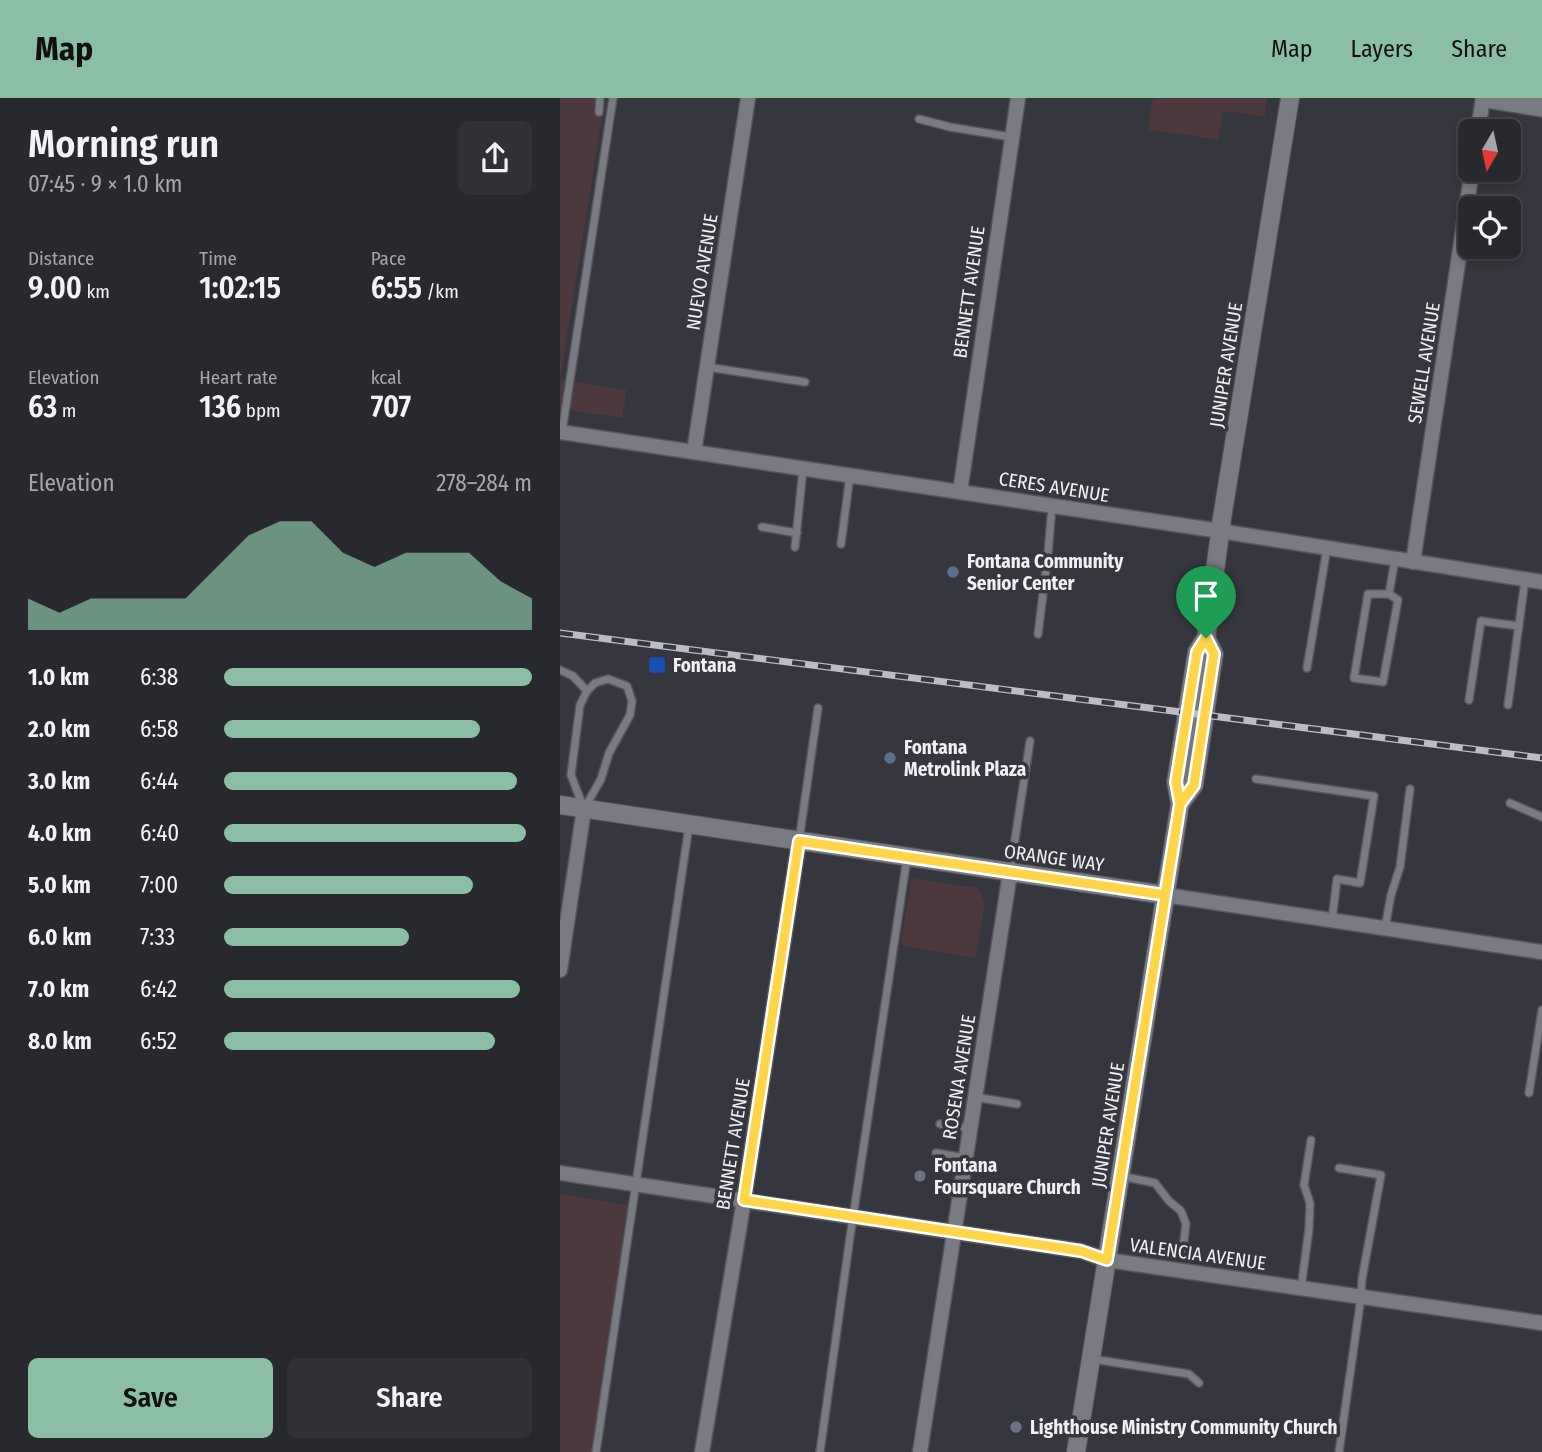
<!DOCTYPE html>
<meta charset="utf-8">
<style>
:root{--surface:#28292e;--page:#303136;--text:#f1f3f6;--muted:#a5a6aa;--line:#44454a;--accent:#8abfa5}
body{margin:0;font-family:"Fira Sans Condensed",sans-serif;background:var(--page);color:var(--text);height:100vh;display:flex;flex-direction:column;font-size:26px;white-space:nowrap}
*{box-sizing:border-box;margin:0}
p{font-size:23px;color:var(--muted)}
.icon{flex:none;width:38px;height:38px;fill:none;stroke:currentColor;stroke-width:2;stroke-linecap:round;stroke-linejoin:round}
.map{position:relative;flex:1;overflow:hidden}
.panel{display:flex;flex-direction:column;background:var(--surface);width:560px}
.panel>*{flex:none}
.needle{width:46px;rotate:189deg}
.buttons{position:absolute;left:898px;top:21px;display:grid;gap:14px}
.buttons a{display:grid;place-items:center;width:63px;height:63px;border-radius:10px;background:var(--surface);box-shadow:0 4px 10px #0003,0 0 0 2px var(--line);font-size:35px}
.pin{position:absolute;display:grid;place-items:center;width:60px;height:60px;color:#fff;margin:-72px -30px;border-radius:50% 50% 50% 0;rotate:-45deg;box-shadow:0 0 7px #0007}
.pin .icon{rotate:45deg}
.round{display:grid;place-items:center;flex:none;width:74px;height:74px;border-radius:10px;background:var(--page)}
.head{display:flex;align-items:center;justify-content:space-between;height:119px;padding:0 28px}
h1{font-size:38px;font-weight:600;line-height:52px}
.stats{display:grid;grid-template-columns:repeat(3,1fr);gap:10px;height:119px;padding:7px 28px}
.stats div{display:grid;align-content:center}
.stats b{font-size:30px;font-weight:600}
.stats small{font-size:19px;font-weight:400}
.stats p{font-size:19px}
.chart{height:196px;padding:14px 28px}
.chart p{display:flex;justify-content:space-between}
.chart svg{width:100%;height:126px;margin-top:7px;fill:var(--accent);opacity:.7}
.action{display:flex;gap:14px;margin-top:auto;padding:14px 28px}
.action a{flex:1;height:80px;border-radius:10px;background:var(--accent);color:#111;font-size:28px;font-weight:600;line-height:80px;text-align:center}
.action a+a{background:var(--page);color:var(--text)}
ul{padding:0 28px;list-style:none;font-size:23px}
li{display:grid;grid-template-columns:112px 84px 1fr;align-items:center;height:52px}
li i{height:18px;border-radius:9px;background:var(--accent)}
header{display:flex;align-items:center;gap:42px;box-sizing:border-box;height:98px;padding:0 35px;background:var(--accent);color:#111}
header strong{font-size:33px}
nav{display:flex;gap:38px;margin-inline-start:auto;font-size:24px}
main{display:flex;flex:1;min-height:0}
.map>svg:first-child{display:block}
.commercial{fill:#4d393d}
.lines{fill:none;stroke-linecap:round;stroke-linejoin:round}
.service-casing{stroke:#54545b;stroke-width:10}
.minor-casing{stroke:#54545b;stroke-width:17}
.tertiary-casing{stroke:#54545b;stroke-width:20}
.secondary-casing{stroke:#54545b;stroke-width:22}
.service{stroke:#797a82;stroke-width:7}
.minor{stroke:#797a82;stroke-width:14}
.tertiary{stroke:#797a82;stroke-width:18}
.secondary{stroke:#797a82;stroke-width:19}
.rail-casing{stroke:#bcbdc2;stroke-width:7}
.rail{stroke:#36373e;stroke-width:4.5;stroke-dasharray:13;stroke-linecap:butt}
.route-casing{stroke:#fff;stroke-width:14}
.route{stroke:#ffd54a;stroke-width:9}
.service-dot{fill:#5c6f8a;stroke:#36373e;stroke-width:2.5}
.transit-dot{fill:#1a4fb4;stroke:#36373e;stroke-width:2.5}
.worship-dot{fill:#6b7280;stroke:#36373e;stroke-width:2.5}
.labels{text-anchor:middle;dominant-baseline:central;stroke-width:7;stroke-linejoin:round;paint-order:stroke}
.street-label{font-size:19px;fill:#efeff4;stroke:#36373e}
.poi-label{font-size:19px;font-weight:bold;fill:#efeff4;stroke:#36373e;text-anchor:start}
</style>
<header>
<strong>Map</strong>
<nav><a>Map</a><a>Layers</a><a>Share</a></nav>
</header>
<main>
<section class="panel">
<div class="head"><div><h1>Morning run</h1><p>07:45 · 9 × 1.0 km</p></div><a class="round"><svg class="icon" aria-label="share" viewBox="0 0 24 24"><path d="M12 15V3M7 8l5-5 5 5M5 13v7h14v-7"/></svg></a></div>
<div class="stats">
<div><p>Distance</p><b>9.00<small> km</small></b></div>
<div><p>Time</p><b>1:02:15</b></div>
<div><p>Pace</p><b>6:55<small> /km</small></b></div>
</div>
<div class="stats">
<div><p>Elevation</p><b>63<small> m</small></b></div>
<div><p>Heart rate</p><b>136<small> bpm</small></b></div>
<div><p>kcal</p><b>707</b></div>
</div>
<div class="chart"><p><span>Elevation</span>278–284 m</p>
<svg viewBox="0 0 160 44" preserveAspectRatio="none"><path d="M0 44V33L10 38L20 33L30 33L40 33L50 33L60 22L70 11L80 6L90 6L100 17L110 22L120 17L130 17L140 17L150 27L160 33V44z"/></svg>
</div>
<ul>
<li><b>1.0 km</b>6:38<i style="width:100%"></i></li>
<li><b>2.0 km</b>6:58<i style="width:83%"></i></li>
<li><b>3.0 km</b>6:44<i style="width:95%"></i></li>
<li><b>4.0 km</b>6:40<i style="width:98%"></i></li>
<li><b>5.0 km</b>7:00<i style="width:81%"></i></li>
<li><b>6.0 km</b>7:33<i style="width:60%"></i></li>
<li><b>7.0 km</b>6:42<i style="width:96%"></i></li>
<li><b>8.0 km</b>6:52<i style="width:88%"></i></li>
</ul>
<div class="action"><a>Save</a><a>Share</a></div>
</section>
<div class="map">
<svg width="982" height="1354" viewBox="0 0 982 1354">
<rect width="100%" height="100%" fill="#36373e"/>
<g class="commercial">
<polygon points="0,0 45,0 0,281 66,292 62,320 0,311"/>
<polygon points="593,0 707,0 704,18 663,13 658,42 588,31"/>
<polygon points="355,781 417,790 425,804 415,860 341,847 351,782"/>
<polygon points="0,1096 77,1109 40,1354 0,1354"/>
</g>
<g class="lines">
<g class="service-casing">
<g id="service">
<polyline points="39,14 40,0"/>
<polyline points="359,21 390,29 451,39"/>
<polyline points="147,269 245,284"/>
<polyline points="2,334 53,0"/>
<polyline points="202,429 237,435"/>
<polyline points="281,446 290,377"/>
<polyline points="235,449 243,371"/>
<polyline points="829,496 808,496 794,580 823,584 838,502 829,496 835,461"/>
<polyline points="478,536 488,456 492,408"/>
<polyline points="747,570 767,450"/>
<polyline points="0,572 13,578 27,593"/>
<polygon points="48,581 67,588 72,603 70,617 49,655 41,681 24,711 11,677 20,607 27,593 35,585"/>
<polyline points="909,602 921,523 959,528"/>
<polyline points="948,607 965,482"/>
<polyline points="696,681 814,698 800,785 777,781 772,822"/>
<polyline points="950,705 982,719"/>
<polyline points="239,743 258,610"/>
<polyline points="450,774 470,643"/>
<polyline points="825,830 831,797 840,769 850,691"/>
<polyline points="969,995 982,912"/>
<polyline points="415,999 457,1006"/>
<polyline points="380,1026 410,1030"/>
<polyline points="376,1055 406,1060"/>
<polyline points="561,1078 595,1085 609,1103 621,1113 626,1126 623,1151"/>
<polyline points="741,1190 749,1131 750,1105 744,1087 751,1042"/>
<polyline points="532,1261 629,1276 639,1285"/>
<polyline points="36,1354 129,728"/>
<polyline points="260,1354 290,1139 347,760"/>
<polyline points="779,1354 801,1199 802,1181 821,1077 779,1070"/>
</g>
</g>
<g class="minor-casing">
<g id="minor">
<polyline points="918,33 923,0"/>
<polyline points="0,334 660,433 982,484"/>
<polyline points="134,354 188,0"/>
<polyline points="400,394 458,0"/>
<polyline points="853,464 912,72"/>
<polyline points="605,797 982,854"/>
<polyline points="0,872 24,711"/>
<polyline points="0,1075 521,1153 547,1162 982,1225"/>
<polyline points="142,1354 184,1102 239,743"/>
<polyline points="360,1354 450,775"/>
</g>
</g>
<g class="tertiary-casing">
<g id="tertiary">
<polyline points="620,706 634,687 654,556 646,540"/>
<polyline points="0,707 605,797"/>
<polyline points="516,1354 620,706 616,684 637,554 646,540 662,420 730,0"/>
</g>
</g>
<g class="secondary-casing">
<polyline id="secondary" points="927,0 982,9"/>
</g>
<use href="#service" class="service"/>
<use href="#minor" class="minor"/>
<use href="#tertiary" class="tertiary"/>
<use href="#secondary" class="secondary"/>
<g class="rail-casing">
<polyline id="rail" points="0,535 982,660"/>
</g>
<use href="#rail" class="rail"/>
</g>
<g class="lines">
<g class="route-casing">
<polyline id="route" points="646,540 637,554 616,684 620,706 605,797 239,743 184,1102 521,1153 547,1162 620,706 634,687 654,556 646,540"/>
</g>
<use href="#route" class="route"/>
</g>
<g class="service-dot">
<circle cx="393" cy="474" r="7"/>
<circle cx="330" cy="660" r="7"/>
</g>
<rect class="transit-dot" x="88" y="558" width="18" height="18" rx="3.5"/>
<g class="worship-dot">
<circle cx="360" cy="1078" r="7"/>
<circle cx="456" cy="1329" r="7"/>
</g>
<g class="labels">
<g class="street-label">
<text transform="translate(142 174) rotate(-81)">NUEVO AVENUE</text>
<text transform="translate(409 194) rotate(-82)">BENNETT AVENUE</text>
<text transform="translate(864 265) rotate(-81)">SEWELL AVENUE</text>
<text transform="translate(666 267) rotate(-81)">JUNIPER AVENUE</text>
<text transform="translate(494 389) rotate(9)">CERES AVENUE</text>
<text transform="translate(494 760) rotate(8)">ORANGE WAY</text>
<text transform="translate(399 979) rotate(-81)">ROSENA AVENUE</text>
<text transform="translate(548 1027) rotate(-81)">JUNIPER AVENUE</text>
<text transform="translate(173 1046) rotate(-81)">BENNETT AVENUE</text>
<text transform="translate(638 1156) rotate(8)">VALENCIA AVENUE</text>
</g>
<g class="poi-label">
<text x="407" y="463">Fontana Community<tspan x="407" dy="22">Senior Center</tspan></text>
<text x="113" y="567">Fontana</text>
<text x="344" y="649">Fontana<tspan x="344" dy="22">Metrolink Plaza</tspan></text>
<text x="374" y="1067">Fontana<tspan x="374" dy="22">Foursquare Church</tspan></text>
<text x="470" y="1329">Lighthouse Ministry Community Church</text>
</g>
</g>
</svg>
<div class="buttons">
<a><svg class="needle" viewBox="-14 -14 28 28"><path d="M0-13l5 13h-10z" fill="#e53935"/><path d="M0 13l5-13h-10z" fill="#a5a6aa"/></svg></a>
<a><svg class="icon" aria-label="locate" viewBox="0 0 24 24"><circle cx="12" cy="12" r="6"/><path d="M12 2v4M12 18v4M2 12h4M18 12h4"/></svg></a>
</div>
<div class="pin" style="left:646px;top:540px;background:#1e9e55"><svg class="icon" aria-label="arrive" viewBox="0 0 24 24"><path d="M6 21V4h12l-3 4 3 4H6"/></svg></div>
</div>
</main>
